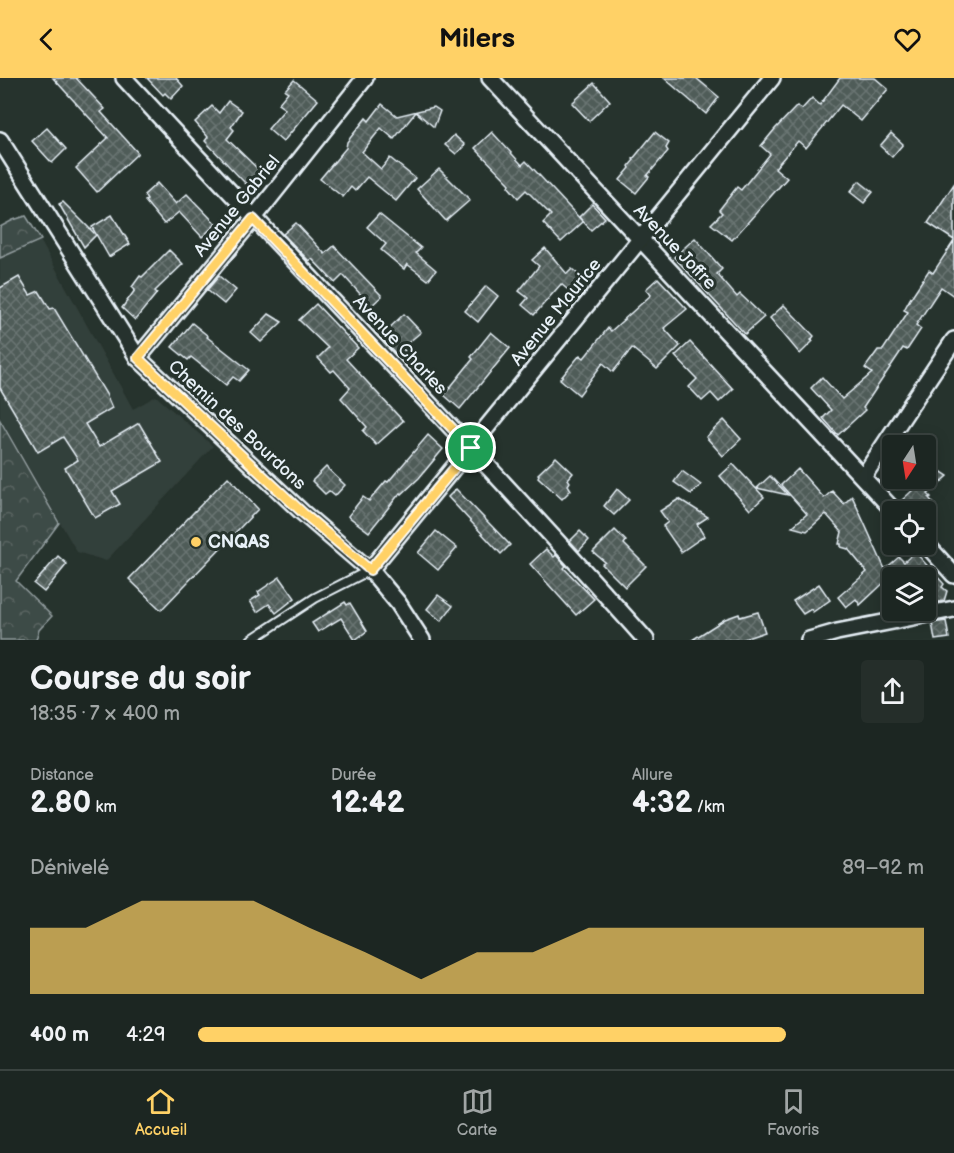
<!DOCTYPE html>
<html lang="fr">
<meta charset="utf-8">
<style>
:root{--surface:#1c2622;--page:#252e2a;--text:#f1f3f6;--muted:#a0a5a5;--line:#3a4340;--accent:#ffd166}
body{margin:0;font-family:"Balsamiq Sans",sans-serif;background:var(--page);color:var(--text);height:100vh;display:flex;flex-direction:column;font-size:22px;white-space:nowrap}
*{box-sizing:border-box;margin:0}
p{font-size:20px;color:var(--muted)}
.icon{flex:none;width:33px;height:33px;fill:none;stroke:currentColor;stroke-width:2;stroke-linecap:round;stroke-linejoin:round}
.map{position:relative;height:562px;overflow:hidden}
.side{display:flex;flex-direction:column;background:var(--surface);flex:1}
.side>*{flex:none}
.needle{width:39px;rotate:192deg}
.controls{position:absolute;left:882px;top:357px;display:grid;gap:12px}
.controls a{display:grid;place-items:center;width:54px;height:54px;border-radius:6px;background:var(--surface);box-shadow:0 3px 15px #0003,0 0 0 2px var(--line);font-size:30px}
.pin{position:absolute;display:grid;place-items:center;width:51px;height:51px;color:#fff;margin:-26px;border:3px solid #fff;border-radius:50%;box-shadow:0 2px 6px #0007}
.round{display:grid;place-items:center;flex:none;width:63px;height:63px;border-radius:6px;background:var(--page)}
.head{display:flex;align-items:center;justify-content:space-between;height:102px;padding:0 30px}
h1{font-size:33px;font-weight:700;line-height:45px}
.stats{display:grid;grid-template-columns:repeat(3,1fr);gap:9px;height:102px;padding:6px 30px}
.stats div{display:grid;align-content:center}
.stats b{font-size:30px;font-weight:700}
.stats small{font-size:16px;font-weight:400}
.stats p{font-size:16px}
.chart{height:168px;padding:12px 30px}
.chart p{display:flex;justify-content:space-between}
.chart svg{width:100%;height:108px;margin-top:6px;fill:var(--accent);opacity:.7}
ul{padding:0 30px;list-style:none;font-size:20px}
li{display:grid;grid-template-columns:96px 72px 1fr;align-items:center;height:45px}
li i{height:15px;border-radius:8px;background:var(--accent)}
header{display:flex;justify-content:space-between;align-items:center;height:78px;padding:0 30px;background:var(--accent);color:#111;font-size:27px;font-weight:700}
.menu{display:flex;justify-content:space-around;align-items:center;height:84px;border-top:2px solid var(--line);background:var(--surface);font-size:16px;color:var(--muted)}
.menu a{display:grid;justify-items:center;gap:3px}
.menu .current{color:var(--accent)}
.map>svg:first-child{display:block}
.built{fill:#333f3a}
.forest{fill:url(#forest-crowns);stroke:#939ea0;stroke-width:1.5}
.building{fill:url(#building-cross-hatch);stroke:#e8f1f8;stroke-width:1.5}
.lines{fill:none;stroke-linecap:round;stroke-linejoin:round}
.service-casing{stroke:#e8f1f8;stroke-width:12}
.minor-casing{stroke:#e8f1f8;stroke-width:20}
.service{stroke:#26332d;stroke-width:8}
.minor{stroke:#26332d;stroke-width:15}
.route-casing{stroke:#fff;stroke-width:12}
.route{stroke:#ffd166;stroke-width:8}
.poi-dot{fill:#ffd166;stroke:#26332d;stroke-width:2}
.labels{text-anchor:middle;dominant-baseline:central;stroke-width:6;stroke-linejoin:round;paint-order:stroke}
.street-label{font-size:18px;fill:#e8f1f8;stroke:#26332d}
.poi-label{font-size:18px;font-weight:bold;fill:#e8f1f8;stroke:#26332d;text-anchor:start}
</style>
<header><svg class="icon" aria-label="back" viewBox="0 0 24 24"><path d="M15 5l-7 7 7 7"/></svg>Milers<svg class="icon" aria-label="heart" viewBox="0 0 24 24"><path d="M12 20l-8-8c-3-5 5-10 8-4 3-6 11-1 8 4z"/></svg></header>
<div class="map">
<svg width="954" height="562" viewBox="0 0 954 562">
<defs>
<pattern id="forest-crowns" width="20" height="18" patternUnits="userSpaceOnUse" patternTransform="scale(1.5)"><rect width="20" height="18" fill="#3e4b47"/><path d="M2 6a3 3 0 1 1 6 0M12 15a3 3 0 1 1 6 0" fill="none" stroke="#5a6562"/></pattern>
<pattern id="building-cross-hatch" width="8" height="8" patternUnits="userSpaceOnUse" patternTransform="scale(1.5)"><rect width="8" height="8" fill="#505c59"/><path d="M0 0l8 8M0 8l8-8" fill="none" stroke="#697472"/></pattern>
</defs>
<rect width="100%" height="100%" fill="#26332d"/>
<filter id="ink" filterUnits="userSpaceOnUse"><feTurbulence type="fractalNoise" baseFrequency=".0167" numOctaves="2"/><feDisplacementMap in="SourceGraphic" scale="12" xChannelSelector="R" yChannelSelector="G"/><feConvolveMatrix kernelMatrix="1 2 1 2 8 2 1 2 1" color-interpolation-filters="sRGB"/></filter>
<g filter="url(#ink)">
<polygon class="built" points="40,162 133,331 156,318 213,368 106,483 77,474 0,340 0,180"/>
<g class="forest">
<polygon points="26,138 41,162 0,180 0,149 13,142"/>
<polygon points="0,342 59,445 16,503 52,538 39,552 36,562 0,562"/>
</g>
<g class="building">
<polygon points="53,0 76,0 105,31 101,34 138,75 97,114 76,90 108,60"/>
<polygon points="147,0 176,0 183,8 171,21 165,15 163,17"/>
<polygon points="664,0 696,0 719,19 706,36"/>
<polygon points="840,0 875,0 888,11 861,43 841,27 806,70 798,63 775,90 787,100 732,162 711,146 722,135 719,132 737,109 741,112 770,76 761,68 775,51 797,28 802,31 812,20 820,27"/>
<polygon points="294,2 318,22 283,64 268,51 285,31 278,26 288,14 285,12"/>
<polygon points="594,5 610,23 589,43 572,25"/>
<polygon points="228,23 242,33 231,49 234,52 227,61 260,93 246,106 205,63 208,59 195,44 212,28 219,35"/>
<polygon points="382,26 397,38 434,29 440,33 434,49 416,34 394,61 381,50 362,74 381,91 390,80 415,100 396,123 367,99 355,113 351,109 343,119 320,101 346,70 347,64 366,40 369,43"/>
<polygon points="47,50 66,71 52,85 32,63"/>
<polygon points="492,54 522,87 526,83 583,144 561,164 543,145 551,137 526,112 518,120 508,108 510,106 475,70"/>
<polygon points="655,54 669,65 666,70 668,73 647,98 649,99 636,115 620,102 630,90 629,88 634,82 633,81"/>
<polygon points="891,55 903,66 892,79 880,68"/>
<polygon points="454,57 465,67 456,76 445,67"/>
<polygon points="439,91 470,122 446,143 417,111"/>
<polygon points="859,103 873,114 864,125 850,114"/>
<polygon points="157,105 176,126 187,116 216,146 202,159 179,134 164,146 145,123 147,122 144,117"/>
<polygon points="954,106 954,162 928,145"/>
<polygon points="63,124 96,157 84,169 59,126"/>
<polygon points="592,126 605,140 591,152 579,139"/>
<polygon points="379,136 421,170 416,175 436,192 428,202 407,186 404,191 381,172 386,166 367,149"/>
<polygon points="112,137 130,166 109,179 92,149"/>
<polygon points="296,145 325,176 334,168 382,218 371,228 343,197 335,205 312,181 309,183 283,156"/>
<polygon points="695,160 722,191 717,196 737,219 740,216 764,239 745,256 674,179"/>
<polygon points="954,163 954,218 941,209 916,247 921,251 907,272 903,270 863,330 865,332 838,357 823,340 831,332 811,310 822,299 842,321 872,295 865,290 878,272 883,272 908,234 904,232 910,221 929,192 933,195"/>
<polygon points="545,170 567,196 572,191 588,205 582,213 583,215 579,221 561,206 534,237 522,227 528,220 519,213 539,188 532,182"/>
<polygon points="169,172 183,186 155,213 157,215 135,242 122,230 135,212 132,209 140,198 142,199"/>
<polygon points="219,198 236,212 224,226 207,212"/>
<polygon points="19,199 30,217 39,213 50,231 54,230 106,316 112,330 85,346 99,369 139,345 162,384 112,413 120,426 95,440 65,390 78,382 63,359 38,374 0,310 0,210"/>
<polygon points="658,200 687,231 664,250 680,268 657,291 632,270 613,294 603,285 579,317 560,301 580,277 584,280 608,250 611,253 651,217 646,211"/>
<polygon points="486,208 498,218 478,244 465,233"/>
<polygon points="316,226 358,270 346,281 403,343 376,367 363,353 367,349 341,320 350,310 334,292 331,294 318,280 328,270 299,242"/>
<polygon points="784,227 814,258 811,262 813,263 800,276 770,240"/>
<polygon points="269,236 282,244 261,264 251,255"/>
<polygon points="404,236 421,254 402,270 406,274 400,280 380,259"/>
<polygon points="192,245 208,258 207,259 249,292 239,303 233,299 226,307 191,279 188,282 172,269"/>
<polygon points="491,254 510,270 460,331 444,317 473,281 471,279"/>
<polygon points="690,264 733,311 719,324 711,315 702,323 689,309 697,301 675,278"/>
<polygon points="724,342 741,361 723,378 706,359"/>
<polygon points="428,357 443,371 419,400 402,416 400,415 369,454 348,438 363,419 369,423 386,403 388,404"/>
<polygon points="556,379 573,395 568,401 570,404 568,407 571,412 562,421 538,399 539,397 538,396"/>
<polygon points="733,386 764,419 750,432 720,398"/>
<polygon points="326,389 345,407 335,418 329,413 325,416 312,403"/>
<polygon points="934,389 948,398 928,416 931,419 929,420 935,427 929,434 911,434 901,423 926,400 926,398"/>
<polygon points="798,391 824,420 832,413 844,426 852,418 885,491 899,479 904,484 915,474 944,506 942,509 947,513 944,523 928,526 926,500 889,500 860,527 856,521 846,529 838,519 867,494 848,471 841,469 841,466 839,466 842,454 826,436 807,453 792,449 807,436 781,407"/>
<polygon points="682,393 701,407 691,416 674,404"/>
<polygon points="770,398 788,417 757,410"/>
<polygon points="228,399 258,431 161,532 129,501"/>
<polygon points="456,411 510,467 501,476 448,419"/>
<polygon points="617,411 629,422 614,437 604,428"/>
<polygon points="679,421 708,439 697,446 704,458 681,474 663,448 668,444 660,433"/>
<polygon points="615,452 626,463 624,466 646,488 625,509 602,486 605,484 593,474"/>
<polygon points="436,453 457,470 438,492 418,475"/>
<polygon points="580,453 589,462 579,473 570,463"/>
<polygon points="546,471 554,479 556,477 566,488 564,490 594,521 576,537 530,486"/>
<polygon points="58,478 67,486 44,514 34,506"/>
<polygon points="280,499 295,520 276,535 269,526 257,534 250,523 260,517 258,514"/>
<polygon points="819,506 830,522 813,534 811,531 803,536 793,523"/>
<polygon points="438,517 453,528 441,543 427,531"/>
<polygon points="345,524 347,527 350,525 367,553 355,562 341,540 318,554 312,545"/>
<polygon points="758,534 765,554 741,562 692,562 725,541 739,536 740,539"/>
<polygon points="946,543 949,560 935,562 932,545"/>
</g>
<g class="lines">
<g class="service-casing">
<polyline id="service" points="251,562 315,520 370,492"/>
</g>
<g class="minor-casing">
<g id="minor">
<path d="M124,0c173,188 352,371 522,562"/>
<polyline points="490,0 895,434"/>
<polyline points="0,62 138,280 303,435 374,496 398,525 422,562"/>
<polyline points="138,280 253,141 365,0"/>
<polyline points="863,399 954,262"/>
<polyline points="926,466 954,497"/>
<polyline points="370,492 772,0"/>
<polyline points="809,562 837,554 954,531"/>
</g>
</g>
<use href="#service" class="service"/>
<use href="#minor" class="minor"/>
</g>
</g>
<g class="lines" filter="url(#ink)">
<g class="route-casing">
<polygon id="route" points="253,141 471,370 370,492 303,435 138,280"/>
</g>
<use href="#route" class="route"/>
</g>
<circle class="poi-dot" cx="196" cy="464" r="6"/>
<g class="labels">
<g class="street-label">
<text transform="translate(237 128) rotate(-51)">Avenue Gabriel</text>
<text transform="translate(675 169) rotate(46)">Avenue Joffre</text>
<text transform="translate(556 234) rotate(-51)">Avenue Maurice</text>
<text transform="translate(400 267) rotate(47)">Avenue Charles</text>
<text transform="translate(237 347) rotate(43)">Chemin des Bourdons</text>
</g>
<g class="poi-label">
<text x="208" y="464">CNQAS</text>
</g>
</g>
</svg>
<div class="controls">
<a><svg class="needle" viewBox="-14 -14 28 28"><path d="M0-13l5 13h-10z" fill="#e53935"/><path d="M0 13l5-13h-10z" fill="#a0a5a5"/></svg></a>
<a><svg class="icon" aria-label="locate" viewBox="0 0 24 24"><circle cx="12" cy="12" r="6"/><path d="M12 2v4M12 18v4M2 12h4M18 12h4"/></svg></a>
<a><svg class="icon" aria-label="layers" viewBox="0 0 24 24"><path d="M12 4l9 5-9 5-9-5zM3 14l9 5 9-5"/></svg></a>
</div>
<div class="pin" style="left:471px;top:370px;background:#1e9e55"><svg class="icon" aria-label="arrive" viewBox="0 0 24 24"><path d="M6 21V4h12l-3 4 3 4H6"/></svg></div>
</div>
<section class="side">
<div class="head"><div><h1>Course du soir</h1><p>18:35 · 7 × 400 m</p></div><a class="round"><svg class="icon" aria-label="share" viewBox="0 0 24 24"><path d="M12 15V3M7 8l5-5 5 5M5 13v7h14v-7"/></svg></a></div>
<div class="stats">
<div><p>Distance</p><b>2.80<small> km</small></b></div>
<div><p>Durée</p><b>12:42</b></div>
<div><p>Allure</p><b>4:32<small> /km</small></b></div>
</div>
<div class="chart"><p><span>Dénivelé</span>89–92 m</p>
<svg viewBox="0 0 160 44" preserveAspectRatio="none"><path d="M0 44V17L10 17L20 6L30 6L40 6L50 17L60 27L70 38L80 27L90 27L100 17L110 17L120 17L130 17L140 17L150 17L160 17V44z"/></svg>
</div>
<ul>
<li><b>400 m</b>4:29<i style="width:81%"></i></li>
</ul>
</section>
<nav class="menu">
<a class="current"><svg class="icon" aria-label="home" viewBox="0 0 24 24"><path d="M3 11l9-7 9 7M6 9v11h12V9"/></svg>Accueil</a>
<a><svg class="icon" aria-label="map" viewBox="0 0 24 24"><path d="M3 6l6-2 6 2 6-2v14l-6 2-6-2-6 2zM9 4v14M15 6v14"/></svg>Carte</a>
<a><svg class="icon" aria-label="saved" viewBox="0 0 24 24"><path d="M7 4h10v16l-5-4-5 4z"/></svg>Favoris</a>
</nav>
